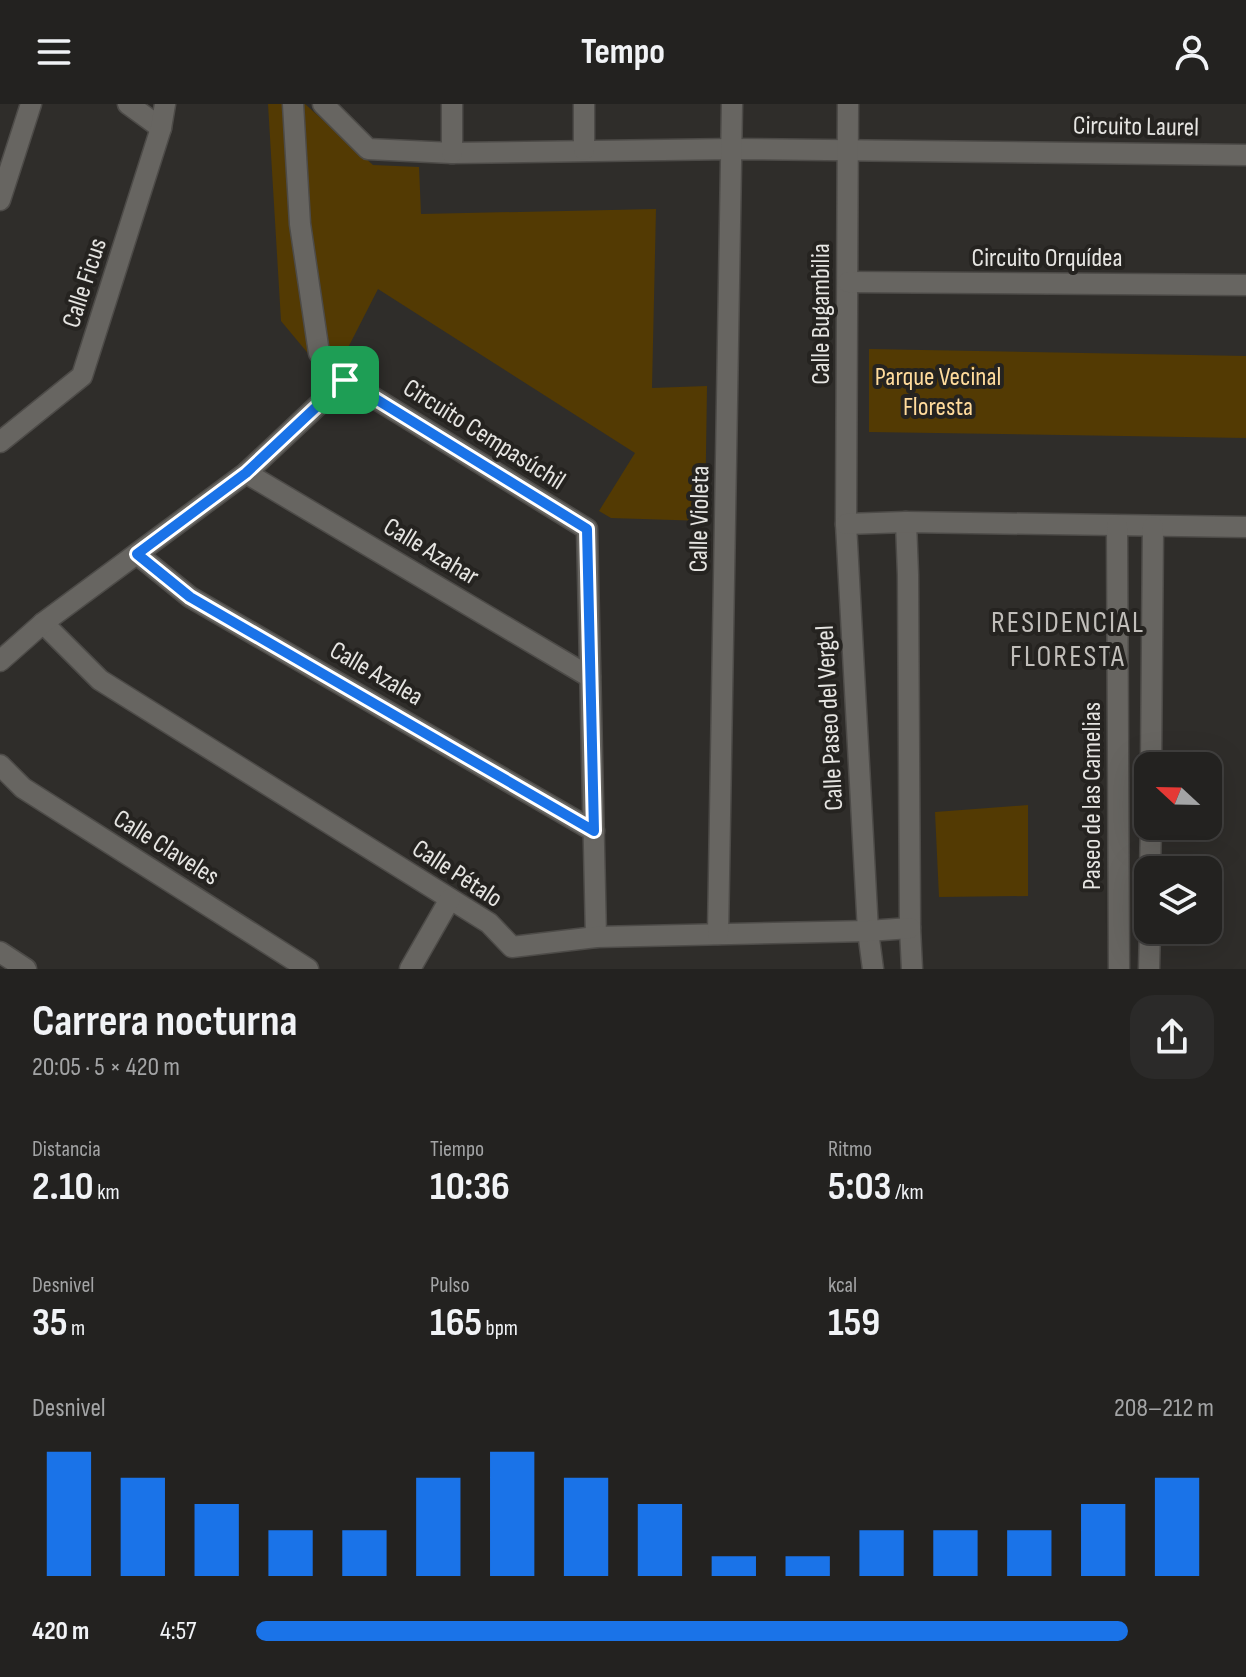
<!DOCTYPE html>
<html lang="es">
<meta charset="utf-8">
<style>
:root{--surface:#232220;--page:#2b2a29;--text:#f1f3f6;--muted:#a3a4a5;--line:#403f3e;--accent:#1a73e8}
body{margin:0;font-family:"Sofia Sans Condensed",sans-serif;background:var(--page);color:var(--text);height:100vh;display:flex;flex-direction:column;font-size:30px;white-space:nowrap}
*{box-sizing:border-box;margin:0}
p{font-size:26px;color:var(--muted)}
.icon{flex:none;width:44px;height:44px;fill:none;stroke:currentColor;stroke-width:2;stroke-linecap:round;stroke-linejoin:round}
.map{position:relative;height:865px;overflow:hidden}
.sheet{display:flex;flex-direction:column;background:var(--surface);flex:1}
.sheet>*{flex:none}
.needle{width:52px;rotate:292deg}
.fabs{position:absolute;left:1134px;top:648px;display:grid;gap:16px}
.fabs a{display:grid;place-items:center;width:88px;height:88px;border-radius:16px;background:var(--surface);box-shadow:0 8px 32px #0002,0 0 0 2px var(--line);font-size:40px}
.pin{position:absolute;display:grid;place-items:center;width:68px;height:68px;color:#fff;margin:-34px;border-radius:16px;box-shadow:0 4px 12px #0006}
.round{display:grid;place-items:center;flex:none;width:84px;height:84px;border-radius:24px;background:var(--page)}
.head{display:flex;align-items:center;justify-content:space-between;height:136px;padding:0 32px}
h1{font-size:44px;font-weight:700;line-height:60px}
.figures{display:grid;grid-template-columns:repeat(3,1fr);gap:12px;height:136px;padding:8px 32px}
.figures div{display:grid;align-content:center}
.figures b{font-size:40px;font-weight:700}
.figures small{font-size:22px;font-weight:400}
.figures p{font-size:22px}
.chart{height:224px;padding:16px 32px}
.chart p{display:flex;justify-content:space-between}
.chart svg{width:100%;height:144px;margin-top:8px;stroke:var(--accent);stroke-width:6}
ul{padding:0 32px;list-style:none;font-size:26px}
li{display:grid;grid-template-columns:128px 96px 1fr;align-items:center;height:60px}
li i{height:20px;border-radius:10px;background:var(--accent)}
header{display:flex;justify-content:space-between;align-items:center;height:104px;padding:0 32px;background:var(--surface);font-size:36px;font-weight:700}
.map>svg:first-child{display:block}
.green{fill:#533a03}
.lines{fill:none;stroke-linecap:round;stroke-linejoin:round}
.street-casing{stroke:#4d4b48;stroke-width:23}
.street{stroke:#676561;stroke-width:20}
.route-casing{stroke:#fff;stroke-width:16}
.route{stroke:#1a73e8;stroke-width:10}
.labels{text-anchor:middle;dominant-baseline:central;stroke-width:8;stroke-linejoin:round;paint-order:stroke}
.street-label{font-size:26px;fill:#e6e5e2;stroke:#252320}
.park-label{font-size:26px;fill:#ffdb9c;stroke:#252320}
.quarter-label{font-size:30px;letter-spacing:2px;fill:#c1beba;stroke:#252320}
</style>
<header><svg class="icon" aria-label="menu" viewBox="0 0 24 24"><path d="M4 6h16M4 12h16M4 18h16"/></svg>Tempo<svg class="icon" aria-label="person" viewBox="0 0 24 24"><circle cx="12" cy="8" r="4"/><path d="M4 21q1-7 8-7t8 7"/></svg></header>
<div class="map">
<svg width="1246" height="865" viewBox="0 0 1246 865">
<rect width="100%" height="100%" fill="#2f2d2a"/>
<g class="green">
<polygon points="268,0 305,0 373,61 419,63 421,110 656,105 652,284 707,282 705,417 611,414 599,407 635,349 378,185 331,277 281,217"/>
<polygon points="869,245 1246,252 1246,334 869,328"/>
<polygon points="1028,701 1028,792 939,793 935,708"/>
</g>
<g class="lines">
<g class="street-casing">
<g id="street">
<polyline points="128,0 161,24"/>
<polyline points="293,0 300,120 319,249 345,276 587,425 596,833"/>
<polyline points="323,0 368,45 452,49 732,45 1246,51"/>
<polyline points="848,0 846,420 868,827 873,865"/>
<polyline points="584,46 584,0"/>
<polyline points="452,49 452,0"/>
<polyline points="0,96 31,0"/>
<polyline points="848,178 1246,181"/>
<polyline points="0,338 82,272 161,24 165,0"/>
<polyline points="246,369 590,573"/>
<polyline points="906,418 908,471 910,824 912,865"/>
<polyline points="846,420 906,418 1246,423"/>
<polyline points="1117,422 1119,865"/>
<polyline points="137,450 190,493 594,727"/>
<polyline points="43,519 100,576 489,819 512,843 596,833 868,827 910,824"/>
<polyline points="0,557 43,519 246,369 345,276"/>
<polyline points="0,661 23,684 308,865"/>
<polyline points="1151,662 1153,423"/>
<polyline points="1150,766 1151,722"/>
<polyline points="718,830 732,0"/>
<polyline points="0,848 26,865"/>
<polyline points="410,865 450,795"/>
<polyline points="1149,865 1150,826"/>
</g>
</g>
<use href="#street" class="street"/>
</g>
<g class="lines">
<g class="route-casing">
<polygon id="route" points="345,276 587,425 594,727 190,493 137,450 246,369"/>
</g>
<use href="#route" class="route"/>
</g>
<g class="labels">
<g class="street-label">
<text transform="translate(1136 23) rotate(1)">Circuito Laurel</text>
<text x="1047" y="154">Circuito Orquídea</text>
<text transform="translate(85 179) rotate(-72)">Calle Ficus</text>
<text transform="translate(821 210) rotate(-90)">Calle Bugambilia</text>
<text transform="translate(484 331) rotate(32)">Circuito Cempasúchil</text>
<text transform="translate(700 415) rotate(-89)">Calle Violeta</text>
<text transform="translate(431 448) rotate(31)">Calle Azahar</text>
<text transform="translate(376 570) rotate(30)">Calle Azalea</text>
<text transform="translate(830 614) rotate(-93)">Calle Paseo del Vergel</text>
<text transform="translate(1092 692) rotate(-90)">Paseo de las Camelias</text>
<text transform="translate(166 744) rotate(32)">Calle Claveles</text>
<text transform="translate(457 770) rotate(33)">Calle Pétalo</text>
</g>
<g class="park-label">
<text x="938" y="273">Parque Vecinal<tspan x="938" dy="30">Floresta</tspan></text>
</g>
<g class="quarter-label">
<text x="1068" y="519">RESIDENCIAL<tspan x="1068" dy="34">FLORESTA</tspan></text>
</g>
</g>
</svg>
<div class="fabs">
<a><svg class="needle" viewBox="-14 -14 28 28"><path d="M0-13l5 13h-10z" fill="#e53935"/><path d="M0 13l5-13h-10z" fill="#a3a4a5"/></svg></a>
<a><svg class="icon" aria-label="layers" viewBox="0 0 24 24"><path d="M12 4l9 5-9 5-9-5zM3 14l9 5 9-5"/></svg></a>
</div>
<div class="pin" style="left:345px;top:276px;background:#1e9e55"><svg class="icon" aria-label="arrive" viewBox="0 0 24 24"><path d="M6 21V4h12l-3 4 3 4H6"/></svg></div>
</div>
<section class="sheet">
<div class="head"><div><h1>Carrera nocturna</h1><p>20:05 · 5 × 420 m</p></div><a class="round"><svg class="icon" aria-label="share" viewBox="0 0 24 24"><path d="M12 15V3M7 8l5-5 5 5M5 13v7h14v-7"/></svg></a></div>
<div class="figures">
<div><p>Distancia</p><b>2.10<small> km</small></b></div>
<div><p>Tiempo</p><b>10:36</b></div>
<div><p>Ritmo</p><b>5:03<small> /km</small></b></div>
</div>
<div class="figures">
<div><p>Desnivel</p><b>35<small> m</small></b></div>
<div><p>Pulso</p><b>165<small> bpm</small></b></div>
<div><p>kcal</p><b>159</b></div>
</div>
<div class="chart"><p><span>Desnivel</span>208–212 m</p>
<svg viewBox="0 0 160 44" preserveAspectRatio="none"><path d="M5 44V6M15 44V14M25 44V22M35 44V30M45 44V30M55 44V14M65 44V6M75 44V14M85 44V22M95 44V38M105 44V38M115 44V30M125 44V30M135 44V30M145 44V22M155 44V14"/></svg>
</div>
<ul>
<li><b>420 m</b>4:57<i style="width:91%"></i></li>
</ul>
</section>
